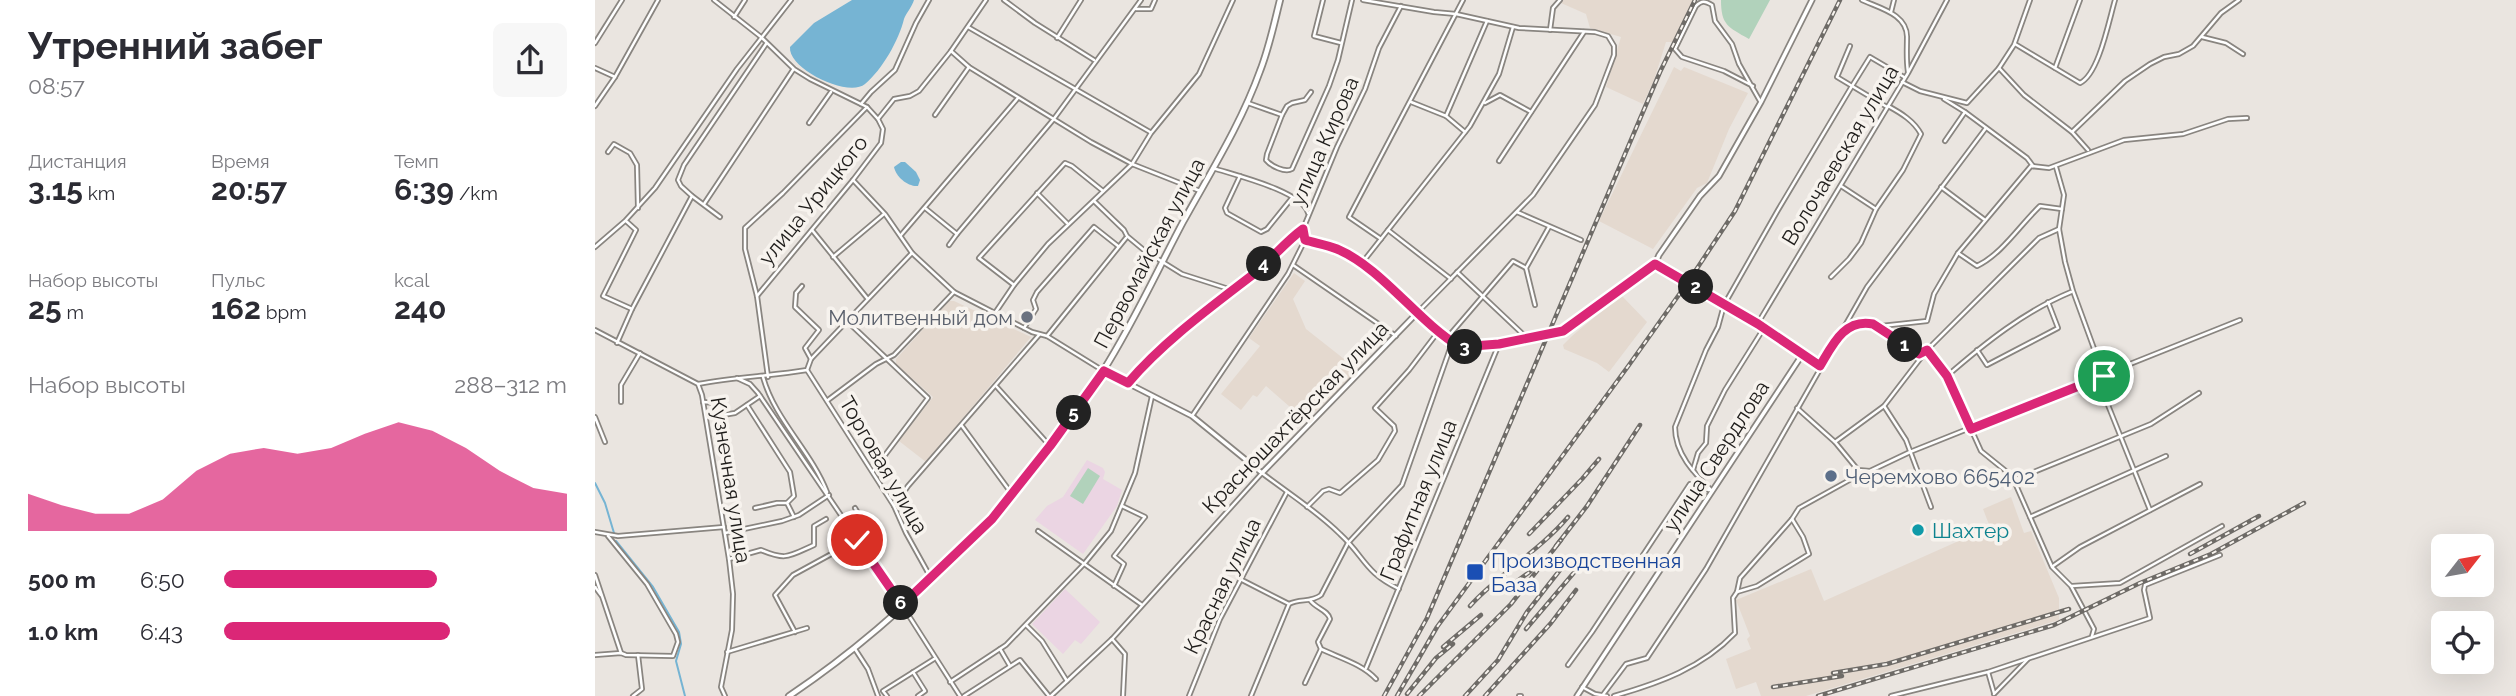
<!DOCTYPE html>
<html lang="ru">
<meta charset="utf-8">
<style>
:root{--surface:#fff;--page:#f7f7f7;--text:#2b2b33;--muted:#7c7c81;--accent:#db2777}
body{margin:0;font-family:Raleway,sans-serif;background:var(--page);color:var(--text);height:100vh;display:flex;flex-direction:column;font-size:26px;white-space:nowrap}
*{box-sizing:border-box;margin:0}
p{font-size:23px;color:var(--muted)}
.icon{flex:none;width:38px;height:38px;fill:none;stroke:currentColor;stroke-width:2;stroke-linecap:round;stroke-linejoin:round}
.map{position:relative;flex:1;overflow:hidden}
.drawer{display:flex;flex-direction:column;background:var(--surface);width:595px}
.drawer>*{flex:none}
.needle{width:46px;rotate:59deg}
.buttons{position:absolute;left:1836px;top:534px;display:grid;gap:14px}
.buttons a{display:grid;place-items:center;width:63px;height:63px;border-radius:10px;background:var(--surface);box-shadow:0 7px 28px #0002;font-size:35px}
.pin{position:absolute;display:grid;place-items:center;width:60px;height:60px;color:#fff;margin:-30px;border:4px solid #fff;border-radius:50%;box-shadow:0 2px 7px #0007}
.km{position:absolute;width:35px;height:35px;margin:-18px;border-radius:50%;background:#222;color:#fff;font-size:19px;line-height:35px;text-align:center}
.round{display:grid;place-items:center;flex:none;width:74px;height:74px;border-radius:10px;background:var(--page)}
.head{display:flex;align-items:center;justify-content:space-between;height:119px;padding:0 28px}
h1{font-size:38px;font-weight:700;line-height:52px}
.stats{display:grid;grid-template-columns:repeat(3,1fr);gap:10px;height:119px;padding:7px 28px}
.stats div{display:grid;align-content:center}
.stats b{font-size:30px;font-weight:700}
.stats small{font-size:19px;font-weight:400}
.stats p{font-size:19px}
.chart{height:196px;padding:14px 28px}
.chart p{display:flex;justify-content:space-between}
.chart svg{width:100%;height:126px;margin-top:7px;fill:var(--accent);opacity:.7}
ul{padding:0 28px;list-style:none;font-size:23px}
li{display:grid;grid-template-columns:112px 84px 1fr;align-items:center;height:52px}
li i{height:18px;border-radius:9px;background:var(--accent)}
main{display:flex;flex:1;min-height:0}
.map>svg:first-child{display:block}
.built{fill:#e4d9cf}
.education{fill:#ebd5e3}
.green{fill:#b1d2bb}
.water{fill:#76b4d3}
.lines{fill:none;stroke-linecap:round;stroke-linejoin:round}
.stream{stroke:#76b4d3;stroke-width:2}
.minor-casing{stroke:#898580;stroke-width:6}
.tertiary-casing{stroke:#898580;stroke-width:7}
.secondary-casing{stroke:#898580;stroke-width:8}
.minor{stroke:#fff;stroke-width:2.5}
.tertiary{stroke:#fff;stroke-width:3.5}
.secondary{stroke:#fff;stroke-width:4.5}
.rail-casing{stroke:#6e6b67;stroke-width:4.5}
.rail{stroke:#f7f3ee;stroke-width:2;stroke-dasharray:5;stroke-linecap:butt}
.route-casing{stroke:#fff;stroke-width:14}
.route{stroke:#db2777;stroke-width:9}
.worship-dot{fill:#6b7280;stroke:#f7f3ee;stroke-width:2.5}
.service-dot{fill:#5c6f8a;stroke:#f7f3ee;stroke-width:2.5}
.culture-dot{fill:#0f9aa8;stroke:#f7f3ee;stroke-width:2.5}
.transit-dot{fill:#1a4fb4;stroke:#f7f3ee;stroke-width:2.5}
.labels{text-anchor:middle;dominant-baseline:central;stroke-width:7;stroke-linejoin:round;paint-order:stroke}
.street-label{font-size:21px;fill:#1f1d1b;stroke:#f7f3ee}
.worship-label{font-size:21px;fill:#5b616d;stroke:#f7f3ee;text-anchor:end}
.service-label{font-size:21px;fill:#4e5e75;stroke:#f7f3ee;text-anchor:start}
.culture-label{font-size:21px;fill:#0d838f;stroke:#f7f3ee;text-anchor:start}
.transit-label{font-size:21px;fill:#164399;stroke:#f7f3ee;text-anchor:start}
</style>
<main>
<section class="drawer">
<div class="head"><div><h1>Утренний забег</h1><p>08:57</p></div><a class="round"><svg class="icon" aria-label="share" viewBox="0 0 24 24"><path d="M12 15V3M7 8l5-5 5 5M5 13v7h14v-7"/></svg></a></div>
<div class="stats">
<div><p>Дистанция</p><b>3.15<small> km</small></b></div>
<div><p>Время</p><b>20:57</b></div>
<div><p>Темп</p><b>6:39<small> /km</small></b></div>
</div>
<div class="stats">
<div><p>Набор высоты</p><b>25<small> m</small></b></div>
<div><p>Пульс</p><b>162<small> bpm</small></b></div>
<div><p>kcal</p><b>240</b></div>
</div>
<div class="chart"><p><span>Набор высоты</span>288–312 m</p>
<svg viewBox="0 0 160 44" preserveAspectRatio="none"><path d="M0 44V31L10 35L20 38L30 38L40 33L50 23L60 17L70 15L80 17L90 15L100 10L110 6L120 9L130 15L140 23L150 29L160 31V44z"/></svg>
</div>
<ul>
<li><b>500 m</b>6:50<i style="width:62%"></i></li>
<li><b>1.0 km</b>6:43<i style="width:66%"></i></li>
</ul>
</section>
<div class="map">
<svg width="1921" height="696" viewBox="0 0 1921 696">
<rect width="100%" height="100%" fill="#eae5e0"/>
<g class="built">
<polygon points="968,0 1099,0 1078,42 1071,42 1059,80 1048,104 1011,87 1026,37 995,28 991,14 966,3"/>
<polygon points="1079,67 1086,71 1089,67 1153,93 1134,129 1112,183 1102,188 1058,249 1004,221"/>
<polygon points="699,273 710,281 698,299 711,329 763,370 711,421 671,386 662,397 658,395 646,410 626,394 665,346 654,338"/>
<polygon points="1026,295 1052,322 1014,372 1002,363 969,349 968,345 977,336"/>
<polygon points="354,301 359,301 436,337 331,462 304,441 338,397 301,364 301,359"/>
<polygon points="1416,497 1429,533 1436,531 1464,598 1464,620 1211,696 1166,696 1161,682 1141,689 1131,659 1156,649 1152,639 1155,636 1141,600 1216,569 1229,601 1395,527 1388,509"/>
</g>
<g class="education">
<polygon points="492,460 508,468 510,472 508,479 527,490 522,506 488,554 440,520 452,506 468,497"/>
<polygon points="470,589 505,622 486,644 480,640 468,654 437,624"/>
</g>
<g class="green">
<path d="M1126,0h49l-21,39c-21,-12 -28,-14 -28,-39z"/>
<polygon points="493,468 505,476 488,504 475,496"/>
</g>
<g class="water">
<path d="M257,0h62c-2,7 -8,13 -10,19 -5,21 -22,51 -39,65 -17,14 -77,-15 -75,-37l24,-24z"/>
<path d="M306,162h4l11,10 4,8 -2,6c-10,1 -22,-9 -24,-19z"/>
</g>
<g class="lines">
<g class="stream">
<polyline points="0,483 10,503 19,533"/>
<polyline points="21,541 58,587 84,632 86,644 81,661 90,696"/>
</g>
<g class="minor-casing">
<g id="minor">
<polyline points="119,0 166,37 199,69 215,79 272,107 283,119"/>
<polyline points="409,0 440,23 499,60"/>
<polyline points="728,0 719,36 746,43"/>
<path d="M1267,0c17,8 46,14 45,38 0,12 -1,21 1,34"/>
<polyline points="541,9 556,9 560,0"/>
<polyline points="1296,12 1299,0"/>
<polyline points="139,17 150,0"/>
<polyline points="373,27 555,132"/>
<polyline points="955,30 958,8 965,0"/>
<polyline points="1607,37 1631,43 1648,54"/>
<polyline points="462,38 486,0"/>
<polyline points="0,43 27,0"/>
<path d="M1420,44l65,39c19,-9 29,-63 35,-83"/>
<polyline points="356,51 374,67 496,142 537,164 605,191"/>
<polyline points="0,68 20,77"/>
<polyline points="1404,68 1429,95 1477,132 1493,150"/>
<polyline points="1460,68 1485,0"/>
<polyline points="1307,82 1325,91 1372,103 1404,68 1419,45 1435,0"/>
<path d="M1158,86l-29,-15 -42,-14 -7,-8 21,-43c6,-6 9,-5 16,-1l3,16 17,23 7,20 21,37"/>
<path d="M716,92l-6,8 -13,3 -5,3 -5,9 -15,39 -1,6c5,6 19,13 26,9l37,-83 9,-26 14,-60"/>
<polyline points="1349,99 1370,112 1432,158 1438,166"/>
<polyline points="816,102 851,116 870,132"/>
<polyline points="653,103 687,115"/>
<polyline points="890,103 905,95 936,112"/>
<polyline points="266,104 276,92 300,70 321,23 334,0"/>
<polyline points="0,106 20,77 63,0"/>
<polyline points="1292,107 1257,86 1275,57 1309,77"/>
<polyline points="340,115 374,67"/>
<polyline points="851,116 892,21"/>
<polyline points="214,123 236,92"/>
<polyline points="1477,132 1530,81 1555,64 1569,57 1584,54 1598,46 1626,13 1644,0"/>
<polyline points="1350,141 1370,112"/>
<polyline points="13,152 19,144 35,153 42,165 43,208"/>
<polyline points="904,161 989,32"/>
<polyline points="1461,167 1469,195 1464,229 1470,262 1478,291 1509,376"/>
<path d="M618,168c21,7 89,23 95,45"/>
<polyline points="645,176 630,208 632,213 666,232 672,229 697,198"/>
<polyline points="258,180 290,214 317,253 359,292 437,332 452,336 507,370"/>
<polyline points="1246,186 1281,209"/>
<polyline points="1346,187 1390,220"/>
<polyline points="442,193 472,223"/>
<polyline points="97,196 125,217"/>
<polyline points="499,201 529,230 532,236 550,251 587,274 637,290"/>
<polyline points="109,204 198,70"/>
<polyline points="330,208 362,234 458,120 546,0"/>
<polyline points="922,212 986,240"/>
<polyline points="31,221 41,230 8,296 37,309"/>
<polyline points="217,230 272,298"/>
<polyline points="793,230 856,279"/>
<polyline points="306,235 423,98"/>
<polyline points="786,239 754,217 868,0"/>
<polyline points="710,240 742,249 767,263 822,313 938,195 1000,105 1019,55 1019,46 1013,36 1000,32 924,28 861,14 839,12 768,0"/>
<polyline points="354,245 362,234"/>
<polyline points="0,247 30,221 60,188 142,69 196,0"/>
<path d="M1363,253l19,13c25,-12 43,-41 63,-60l22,3"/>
<polyline points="238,257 289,214"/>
<polyline points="767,263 875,126 904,74 918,27"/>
<polyline points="698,265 801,336"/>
<polyline points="862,272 931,337"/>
<path d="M1236,277l18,-18 12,-16 15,-34 27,-39 18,-36c-7,-13 -20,-21 -33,-28"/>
<polyline points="419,285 384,258 470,163 477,166 508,191"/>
<polyline points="207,286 201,293 200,307 224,330 210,348 216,359"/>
<polyline points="162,296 258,180 286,143 288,129 283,119 299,99 315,96 324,91 356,51 391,0"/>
<polyline points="940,305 931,268 954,227"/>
<polyline points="400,313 419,285 453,244 537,164 556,133 604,74 638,0"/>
<polyline points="252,321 333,398 278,471"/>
<polyline points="1163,323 1313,73 1352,0"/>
<polyline points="1280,326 1324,354 1332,350 1352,376 1386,451 1417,476 1457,567 1476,586 1499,629 1497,636"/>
<polyline points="429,328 441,309 438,300 442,292 499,227 523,246"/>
<polyline points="0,330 103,384 107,395 134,559 138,594 137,630 126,687 130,696"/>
<polyline points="1247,331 1271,322 1286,326 1332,321 1339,294 1363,253 1436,166 1454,168 1529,140 1588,134 1633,119 1652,118"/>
<polyline points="452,336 531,238"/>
<polyline points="852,338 918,261 931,268"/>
<polyline points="22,343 37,309 97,196 86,186 83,180 89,165 171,44"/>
<polyline points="1382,350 1392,365 1463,328 1453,302"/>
<polyline points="1207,355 1225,366"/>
<polyline points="212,370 299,506 311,533 336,578"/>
<path d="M1352,376c38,-33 78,-65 124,-84"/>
<path d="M168,377c12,43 48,74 64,115"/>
<polyline points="173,377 162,296 150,249 150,228 188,193 272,107"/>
<polyline points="142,378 155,384 163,393 307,605 365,696"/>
<polyline points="1503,380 1555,510"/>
<polyline points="533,383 553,360 622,300 662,271 708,229 742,147 770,89 784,48 806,6"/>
<path d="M103,384c36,-7 73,-8 109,-14l4,-11 101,-106"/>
<polyline points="401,386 455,446"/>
<polyline points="233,400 281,364 299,355 359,292"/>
<polyline points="26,402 26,385 45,353"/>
<polyline points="108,402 122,403 128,415 140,413 165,396"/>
<polyline points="152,405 195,472 199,496 192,503 199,517"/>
<polyline points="1289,406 1311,440 1336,507"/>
<polyline points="1202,408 1240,442 1263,470 1275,471 1315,452 1645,320"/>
<polyline points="597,416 693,274 710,240"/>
<polyline points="0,417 10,442"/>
<polyline points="367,426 417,494"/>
<polyline points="1240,442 1289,406 1332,350 1444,238 1464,229"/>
<polyline points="1098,470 1103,453 1111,443 1112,426 1130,390 1169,328"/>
<polyline points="1419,480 1556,424 1604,393"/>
<path d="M1117,491c-18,-18 -37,-37 -37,-64l31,-77 12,-23 6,-22 54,-95 74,-124 -15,-9 13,-31"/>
<polyline points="299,506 313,486 444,335"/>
<polyline points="712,507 728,491 734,489 745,493 783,460 800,431 799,426 780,408 814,370 843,332"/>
<polyline points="160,508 182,503 192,503"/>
<polyline points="260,508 273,530 262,538"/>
<polyline points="1435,517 1571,456"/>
<polyline points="443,531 547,605"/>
<polyline points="0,532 23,536 129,527"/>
<polyline points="130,533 187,521 204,515 234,495"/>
<path d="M134,559l32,-9c26,11 28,6 53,-5v-19l12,-7"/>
<polyline points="1458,566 1485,547 1605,484"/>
<polyline points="0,575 26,653"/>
<polyline points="645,579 694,604"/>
<polyline points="519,586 529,564 519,556 550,517 527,506"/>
<polyline points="1477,586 1525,583 1627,526"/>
<polyline points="0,587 6,595"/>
<polyline points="1142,592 1162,586 1214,554 1208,537 1197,519"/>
<polyline points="431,625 447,641 472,681"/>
<polyline points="200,632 180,595 198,575 262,540"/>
<polyline points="517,639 530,654 528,696"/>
<polyline points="260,649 273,669 283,696"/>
<polyline points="405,649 415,666"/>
<path d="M726,649c19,9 41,15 55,30"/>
<polyline points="132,652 212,628"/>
<polyline points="0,655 26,653 31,655 78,656 83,642 81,634 52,584 13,536"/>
<polyline points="973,665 997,632 1095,484 1114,490"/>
<polyline points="771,668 904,344"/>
<polyline points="318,672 330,691 323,696"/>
<polyline points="1393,672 1399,693"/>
<polyline points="355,682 411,645 489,564 516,531 540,473 557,396"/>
<path d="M710,683l16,-34 -3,-7 12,-23c-2,-9 -15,-11 -20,-19"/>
<polyline points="987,687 1000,694 1012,696"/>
<polyline points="1399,694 1433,659"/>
<polyline points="38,696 47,689 43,655"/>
<polyline points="292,696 288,691 339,659"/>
<polyline points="369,696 425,660 454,696"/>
<path d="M456,696l61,-57 150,-166c26,20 55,38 78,61 25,23 24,38 59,55"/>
<polyline points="594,696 625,619 692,492"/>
<path d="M656,696l38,-92c11,-6 22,-1 32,-9l27,-52 54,-58 50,-142"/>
<polyline points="924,696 926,696"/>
<polyline points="1007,696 1031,664 1052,658 1111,569 1272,287 1391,128"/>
<path d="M1019,696c45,-13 88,-28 121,-63l-2,-35 4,-6 3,-14 52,-59 7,-11 65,-36"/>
<polyline points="1296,696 1393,672 1555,618 1549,590 1550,585 1625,555"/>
</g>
</g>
<g class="tertiary-casing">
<g id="tertiary">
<polyline points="509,371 597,416 667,473 822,313 865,347 904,344 968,331 975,327 1022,290 1060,264 1064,255 1105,196 1124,176 1166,102 1217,0"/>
<polyline points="982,696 1207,355 1163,324 1072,268 1060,264"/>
</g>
</g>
<g class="secondary-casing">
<path id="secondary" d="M194,696c118,-79 239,-204 314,-325 30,-47 54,-100 80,-149 27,-49 58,-98 77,-151 9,-23 14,-47 20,-71"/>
</g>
<use href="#minor" class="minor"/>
<use href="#tertiary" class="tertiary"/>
<use href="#secondary" class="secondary"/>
<g class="rail-casing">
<g id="rail">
<polyline points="934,534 987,479 1004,459"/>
<polyline points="961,546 992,506 1045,425"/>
<polyline points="1595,554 1664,516"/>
<polyline points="914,587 936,571"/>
<path d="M875,606c30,-33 69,-55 98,-89"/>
<polyline points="931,629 988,562"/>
<polyline points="848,647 886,615"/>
<polyline points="1238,673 1292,664 1474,609"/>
<polyline points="1178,687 1247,676"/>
<polyline points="812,694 841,658 858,644"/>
<polyline points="789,696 832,618 1065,72 1100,0"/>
<polyline points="802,696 842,627 1034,365 1093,282 1140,211 1245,0"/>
<polyline points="824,696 916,604 966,540"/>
<polyline points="870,696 903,660 932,612 965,570"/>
<polyline points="890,696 956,623 981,590"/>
<polyline points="1223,696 1459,625 1545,583 1616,554 1709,503"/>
</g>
</g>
<use href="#rail" class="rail"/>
</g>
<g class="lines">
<g class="route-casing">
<path id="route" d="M262,540l45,65 90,-86 58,-73 54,-75 24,12c36,-42 83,-76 127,-110 17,-14 30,-31 48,-44l2,11c10,3 22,5 32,9 45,19 80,72 123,98l39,-3 64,-13 92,-67 103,60 62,42c12,-20 24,-48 53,-42l46,30 8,-4 20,26 24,53 133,-53"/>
</g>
<use href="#route" class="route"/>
</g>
<circle class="worship-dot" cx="432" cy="317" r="7"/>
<circle class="service-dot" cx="1236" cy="476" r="7"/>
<circle class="culture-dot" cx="1323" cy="530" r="7"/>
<rect class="transit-dot" x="871" y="563" width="18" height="18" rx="3.5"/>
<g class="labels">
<g class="street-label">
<text transform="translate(729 141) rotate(-66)">улица Кирова</text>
<text transform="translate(1245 155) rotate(-59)">Волочаевская улица</text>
<text transform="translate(218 200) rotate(-51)">улица Урицкого</text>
<text transform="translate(554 253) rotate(-62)">Первомайская улица</text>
<text transform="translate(700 417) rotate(-46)">Красношахтёрская улица</text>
<text transform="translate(1121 456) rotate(-57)">улица Свердлова</text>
<text transform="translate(289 465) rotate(60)">Торговая улица</text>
<text transform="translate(136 480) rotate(81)">Кузнечная улица</text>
<text transform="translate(823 500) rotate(-68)">Графитная улица</text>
<text transform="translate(627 586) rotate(-64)">Красная улица</text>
</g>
<g class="worship-label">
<text x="418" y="317">Молитвенный дом</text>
</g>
<g class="service-label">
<text x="1250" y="476">Черемхово 665402</text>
</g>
<g class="culture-label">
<text x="1337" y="530">Шахтер</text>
</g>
<g class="transit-label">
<text x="896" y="560">Производственная<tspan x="896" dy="24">База</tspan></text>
</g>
</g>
</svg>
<div class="buttons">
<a><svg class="needle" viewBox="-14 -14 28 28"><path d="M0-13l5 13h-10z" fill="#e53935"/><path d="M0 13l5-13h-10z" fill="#7c7c81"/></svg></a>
<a><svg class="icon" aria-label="locate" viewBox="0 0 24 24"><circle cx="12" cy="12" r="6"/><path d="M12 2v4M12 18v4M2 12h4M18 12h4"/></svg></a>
</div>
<div class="pin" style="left:1509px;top:376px;background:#1e9e55"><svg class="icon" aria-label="arrive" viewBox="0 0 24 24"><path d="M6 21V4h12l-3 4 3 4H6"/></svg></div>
<div class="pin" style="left:262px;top:540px;background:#d93025"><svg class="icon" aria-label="check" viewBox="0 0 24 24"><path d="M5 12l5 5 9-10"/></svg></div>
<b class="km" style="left:1310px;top:345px">1</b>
<b class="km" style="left:1101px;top:287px">2</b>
<b class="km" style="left:870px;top:347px">3</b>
<b class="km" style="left:669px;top:264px">4</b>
<b class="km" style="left:479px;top:413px">5</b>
<b class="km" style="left:306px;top:603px">6</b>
</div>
</main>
